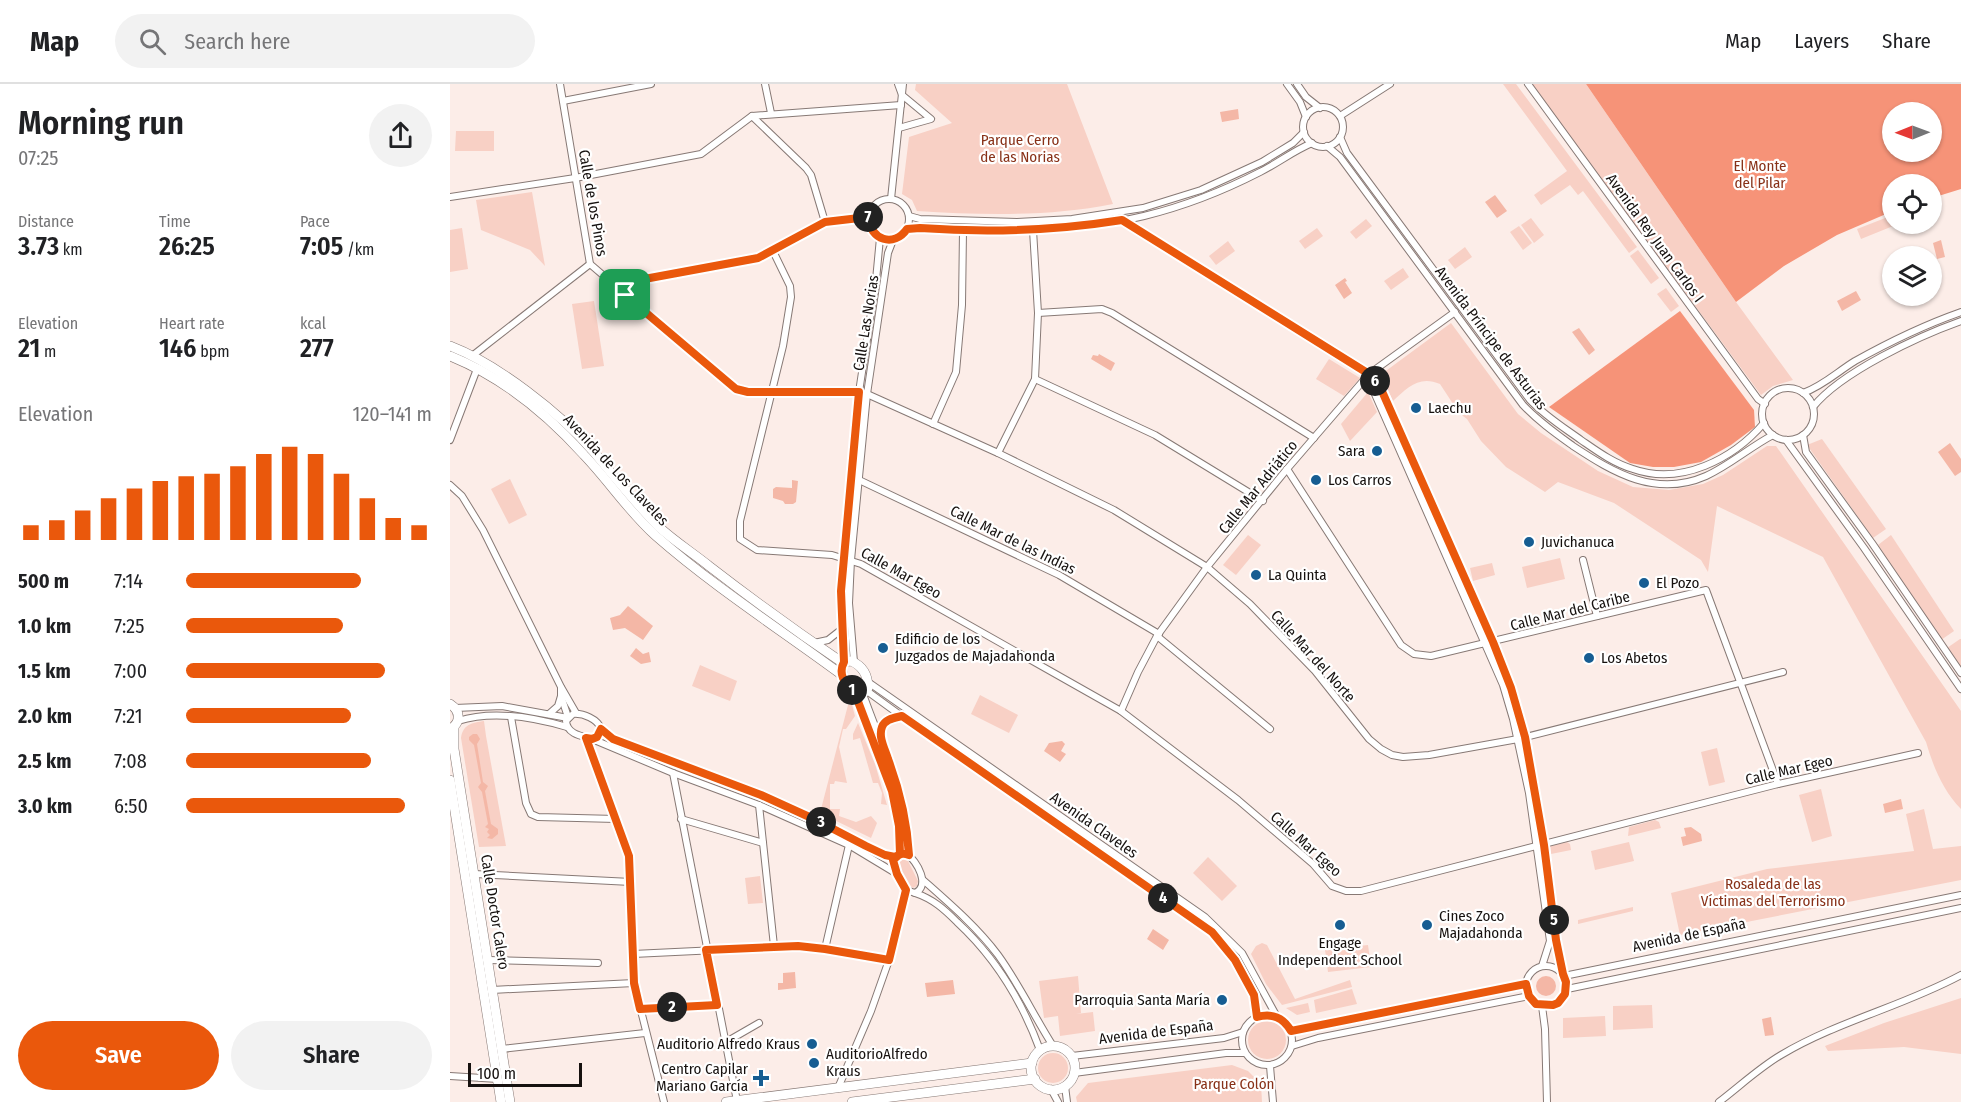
<!DOCTYPE html>
<meta charset="utf-8">
<style>
:root{--surface:#fff;--page:#f2f2f2;--text:#202124;--muted:#757577;--line:#e0e0e0;--accent:#ea580c}
body{margin:0;font-family:"Fira Sans Condensed",sans-serif;background:var(--page);color:var(--text);height:100vh;display:flex;flex-direction:column;font-size:22px;white-space:nowrap}
*{box-sizing:border-box;margin:0}
p{font-size:20px;color:var(--muted)}
.icon{flex:none;width:33px;height:33px;fill:none;stroke:currentColor;stroke-width:2;stroke-linecap:round;stroke-linejoin:round}
.map{position:relative;flex:1;overflow:hidden}
.details{display:flex;flex-direction:column;background:var(--surface);width:450px}
.details>*{flex:none}
.needle{width:39px;rotate:269deg}
.controls{position:absolute;left:1432px;top:18px;display:grid;gap:12px}
.controls a{display:grid;place-items:center;width:60px;height:60px;border-radius:50%;background:var(--surface);box-shadow:0 2px 4px #0004;font-size:30px}
.scale{position:absolute;left:18px;bottom:15px;width:114px;box-sizing:border-box;padding-left:6px;border:3px solid #16110f;border-top:0;font-size:16px;line-height:21px;white-space:nowrap;color:#16110f;-webkit-text-stroke:4px #fff;paint-order:stroke}
.pin{position:absolute;display:grid;place-items:center;width:51px;height:51px;color:#fff;margin:-26px;border-radius:12px;box-shadow:0 3px 9px #0006}
.km{position:absolute;width:30px;height:30px;margin:-15px;border-radius:50%;background:#222;color:#fff;font-size:16px;line-height:30px;text-align:center}
.round{display:grid;place-items:center;flex:none;width:63px;height:63px;border-radius:32px;background:var(--page)}
.overview{display:flex;align-items:center;justify-content:space-between;height:102px;padding:0 18px}
h1{font-size:33px;font-weight:600;line-height:45px}
.figures{display:grid;grid-template-columns:repeat(3,1fr);gap:9px;height:102px;padding:6px 18px}
.figures div{display:grid;align-content:center}
.figures b{font-size:26px;font-weight:600}
.figures small{font-size:16px;font-weight:400}
.figures p{font-size:16px}
.chart{height:168px;padding:12px 18px}
.chart p{display:flex;justify-content:space-between}
.chart svg{width:100%;height:108px;margin-top:6px;stroke:var(--accent);stroke-width:6}
.cta{display:flex;gap:12px;margin-top:auto;padding:12px 18px}
.cta a{flex:1;height:69px;border-radius:36px;background:var(--accent);color:#fff;font-size:24px;font-weight:600;line-height:69px;text-align:center}
.cta a+a{background:var(--page);color:var(--text)}
ul{padding:0 18px;list-style:none;font-size:20px}
li{display:grid;grid-template-columns:96px 72px 1fr;align-items:center;height:45px}
li i{height:15px;border-radius:8px;background:var(--accent)}
header{display:flex;align-items:center;gap:36px;box-sizing:border-box;height:84px;padding:0 30px;background:var(--surface);border-bottom:2px solid var(--line)}
header strong{font-size:28px}
nav{display:flex;gap:33px;margin-inline-start:auto;font-size:21px}
.search{width:420px;height:54px;background:var(--page);display:flex;align-items:center;gap:15px;box-sizing:border-box;padding:0 21px;border-radius:33px;color:var(--muted);font-size:22px}
main{display:flex;flex:1;min-height:0}
.map>svg:first-child{display:block}
.green{fill:#f8d0c5}
.forest{fill:#f69378;fill-rule:evenodd}
.water{fill:#f4b7a6}
.lines{fill:none;stroke-linecap:round;stroke-linejoin:round}
.street-casing{stroke:#877975;stroke-width:8}
.secondary-casing{stroke:#877975;stroke-width:10}
.street{stroke:#fff;stroke-width:6}
.secondary{stroke:#fff;stroke-width:9}
.route-casing{stroke:#fff;stroke-width:12}
.route{stroke:#ea580c;stroke-width:8}
.poi-dot{fill:#165d92;stroke:#fff;stroke-width:2}
.labels{text-anchor:middle;dominant-baseline:central;stroke-width:4.5;stroke-linejoin:round;paint-order:stroke}
.park-label{font-size:15px;fill:#883118;stroke:#fff}
.street-label{font-size:15px;fill:#16110f;stroke:#fff}
.poi-label{font-size:15px;fill:#16110f;stroke:#fff;text-anchor:start}
</style>
<header>
<strong>Map</strong>
<div class="search"><svg class="icon" aria-label="search" viewBox="0 0 24 24"><circle cx="10" cy="10" r="6"/><path d="M15 15l6 6"/></svg>Search here</div>
<nav><a>Map</a><a>Layers</a><a>Share</a></nav>
</header>
<main>
<section class="details">
<div class="overview"><div><h1>Morning run</h1><p>07:25</p></div><a class="round"><svg class="icon" aria-label="share" viewBox="0 0 24 24"><path d="M12 15V3M7 8l5-5 5 5M5 13v7h14v-7"/></svg></a></div>
<div class="figures">
<div><p>Distance</p><b>3.73<small> km</small></b></div>
<div><p>Time</p><b>26:25</b></div>
<div><p>Pace</p><b>7:05<small> /km</small></b></div>
</div>
<div class="figures">
<div><p>Elevation</p><b>21<small> m</small></b></div>
<div><p>Heart rate</p><b>146<small> bpm</small></b></div>
<div><p>kcal</p><b>277</b></div>
</div>
<div class="chart"><p><span>Elevation</span>120–141 m</p>
<svg viewBox="0 0 160 44" preserveAspectRatio="none"><path d="M5 44V38M15 44V36M25 44V32M35 44V27M45 44V23M55 44V20M65 44V18M75 44V17M85 44V14M95 44V9M105 44V6M115 44V9M125 44V17M135 44V27M145 44V35M155 44V38"/></svg>
</div>
<ul>
<li><b>500 m</b>7:14<i style="width:71%"></i></li>
<li><b>1.0 km</b>7:25<i style="width:64%"></i></li>
<li><b>1.5 km</b>7:00<i style="width:81%"></i></li>
<li><b>2.0 km</b>7:21<i style="width:67%"></i></li>
<li><b>2.5 km</b>7:08<i style="width:75%"></i></li>
<li><b>3.0 km</b>6:50<i style="width:89%"></i></li>
</ul>
<div class="cta"><a>Save</a><a>Share</a></div>
</section>
<div class="map">
<svg width="1511" height="1018" viewBox="0 0 1511 1018">
<rect width="100%" height="100%" fill="#fcede8"/>
<g class="green">
<path d="M466,0h151l46,120c-65,13 -131,11 -196,7l-5,-11 -10,-6 7,-57 43,-14 -37,-33z"/>
<polygon points="1053,0 1066,0 1187,163 1179,169 1133,107 1128,111 1120,101 1091,121 1084,111 1117,87"/>
<polygon points="1081,0 1136,0 1286,218 1343,296 1323,302 1311,311"/>
<polygon points="6,47 44,47 44,67 5,67"/>
<polygon points="82,108 95,182 80,166 31,146 26,116"/>
<polygon points="1443,131 1443,140 1448,140 1411,155 1407,145"/>
<polygon points="1081,134 1094,151 1084,159 1071,141"/>
<polygon points="916,135 922,142 906,155 900,148"/>
<polygon points="1069,142 1082,159 1073,166 1060,148"/>
<polygon points="12,144 18,185 0,188 0,146"/>
<polygon points="867,144 873,152 855,165 849,157"/>
<polygon points="778,157 785,167 766,181 759,172"/>
<polygon points="1015,163 1022,173 1005,185 998,176"/>
<polygon points="1188,166 1209,194 1201,200 1180,172"/>
<polygon points="953,184 959,193 941,206 934,197"/>
<polygon points="1216,204 1229,222 1221,228 1207,210"/>
<polygon points="144,217 154,282 132,285 122,220"/>
<path d="M1001,239l67,91 23,19 57,38 35,16 36,3 34,-6 20,-9 44,-29h9l185,265v98c-18,-18 -28,-43 -35,-67l-103,-185 -106,-51 -9,66 -7,-12 -87,-57 -56,-21 -13,10 -39,-25 -25,-26 -14,-22 -8,-6 -19,-29c-21,-9 -33,4 -47,17l-12,-24 2,-4z"/>
<polygon points="879,275 910,294 894,312 866,295"/>
<polygon points="918,308 927,328 900,357 891,340"/>
<polygon points="1372,355 1436,445 1423,454 1357,361"/>
<polygon points="60,395 77,431 59,440 41,405"/>
<polygon points="798,451 811,461 786,491 773,481"/>
<polygon points="1441,451 1504,547 1491,556 1428,461"/>
<polygon points="1110,474 1115,495 1077,504 1072,483"/>
<polygon points="1042,479 1045,491 1023,497 1020,484"/>
<polygon points="1510,555 1511,555 1511,583 1497,564"/>
<polygon points="250,581 287,597 280,617 242,602"/>
<polygon points="530,611 568,631 559,649 521,630"/>
<polygon points="398,621 402,621 405,632 396,645 393,645 389,663 397,699 385,697 384,700 380,700 380,725 390,725 389,732 406,738 421,732 427,739 421,754 370,729"/>
<path d="M34,637l2,15 20,110 -27,1 -18,-109c2,-14 11,-15 23,-17z"/>
<polygon points="408,639 425,680 437,721 431,720 432,709 428,699 423,699 410,654 403,656 403,650"/>
<polygon points="1267,664 1275,698 1259,702 1251,668"/>
<polygon points="1371,705 1382,752 1362,758 1349,711"/>
<polygon points="1474,725 1483,765 1511,762 1511,796 1230,851 1221,809 1317,785 1464,767 1456,730"/>
<polygon points="1205,736 1209,738 1211,744 1178,752 1179,743"/>
<polygon points="1117,758 1120,760 1121,766 1101,770 1100,762"/>
<polygon points="1179,758 1184,777 1145,786 1141,767"/>
<polygon points="758,773 787,802 772,817 743,789"/>
<path d="M454,775l4,2 10,20 -1,5 -4,2c-6,-4 -16,-19 -14,-26z"/>
<polygon points="310,792 313,819 298,820 295,794"/>
<polygon points="1183,823 1183,827 1128,840 1128,836"/>
<polygon points="812,859 817,861 845,915 900,896 902,903 832,921 816,900 801,870 806,862"/>
<polygon points="918,861 921,883 878,888 875,866"/>
<polygon points="628,892 631,929 626,930 643,928 645,947 610,952 608,932 594,934 589,897"/>
<polygon points="902,905 907,920 866,929 864,916"/>
<polygon points="1511,914 1511,970 1454,963 1378,967 1375,962 1434,939"/>
<polygon points="858,919 860,928 847,931 836,924"/>
<polygon points="1202,921 1203,944 1163,946 1163,922"/>
<polygon points="1155,932 1156,952 1113,954 1113,934"/>
<circle cx="817" cy="956" r="19"/>
<circle cx="603" cy="984" r="15"/>
<polygon points="782,981 798,987 811,1000 812,1018 627,1018 626,1013 638,999"/>
</g>
<g class="forest">
<path d="M1136,0h375v105l-29,9v-14h-39v27l-56,24 -53,31 -48,36zM1443,28h39v40h-39z"/>
<polygon points="1230,227 1304,326 1305,343 1281,361 1251,378 1224,383 1203,383 1180,379 1099,323"/>
</g>
<g class="water">
<polygon points="788,25 789,35 772,38 770,28"/>
<polygon points="1045,111 1057,127 1047,134 1035,118"/>
<polygon points="1491,156 1495,173 1487,175 1483,159"/>
<polygon points="895,194 897,197 895,198 902,209 894,215 885,201"/>
<polygon points="1406,207 1411,216 1392,227 1387,217"/>
<polygon points="1129,244 1145,266 1139,271 1122,248"/>
<polygon points="649,270 665,279 661,287 641,275 643,271 648,272"/>
<polygon points="1500,359 1511,375 1511,388 1505,392 1488,368"/>
<polygon points="342,396 348,397 346,418 343,420 335,420 333,417 323,414 323,405 326,403 342,404"/>
<polygon points="178,522 203,542 193,556 175,544 163,546 160,534 170,531"/>
<polygon points="186,564 193,570 199,568 201,578 191,580 180,572"/>
<polygon points="23,650 27,650 30,655 27,660 33,698 38,702 35,707 41,740 48,745 48,750 42,755 37,754 40,751 37,748 39,745 35,743 38,740 32,708 28,703 31,699 24,661 19,656 19,653"/>
<polygon points="612,657 615,660 611,667 616,670 610,678 594,667 599,659"/>
<polygon points="1451,715 1453,725 1435,729 1433,720"/>
<polygon points="1241,743 1251,750 1252,757 1233,762 1231,753 1236,752 1234,744"/>
<polygon points="703,845 719,856 713,866 697,855"/>
<polygon points="345,888 346,904 328,906 328,899 333,899 333,889"/>
<circle cx="1096" cy="902" r="10"/>
<polygon points="503,896 505,910 477,913 475,899"/>
<polygon points="1321,933 1324,951 1315,952 1312,935"/>
</g>
<g class="lines">
<g class="street-casing">
<g id="street">
<path d="M110,0l30,180 146,125c43,11 89,-6 131,5l131,59 116,57 93,57 43,37 65,67 54,68 12,10 11,6 11,2 26,-2 89,-16 265,-67"/>
<polyline points="315,0 321,29"/>
<polyline points="448,0 452,11 481,35 449,44"/>
<polyline points="837,0 850,18 856,33"/>
<polyline points="847,0 856,13 870,24"/>
<polyline points="1078,0 1308,315 1315,320"/>
<polyline points="113,17 201,0"/>
<circle cx="873" cy="43" r="20"/>
<polyline points="302,32 356,84 361,91 375,138"/>
<polyline points="890,32 940,0"/>
<path d="M890,53l7,16 183,247c15,16 33,27 51,40 16,11 32,23 52,29 48,17 100,-10 131,-46"/>
<path d="M877,62l13,11 183,248c15,16 32,28 50,41 41,27 83,52 133,30 24,-11 44,-29 67,-41"/>
<polyline points="0,113 125,94 251,70 302,32 451,21"/>
<circle cx="439" cy="135" r="20"/>
<polyline points="441,115 453,0"/>
<polyline points="459,132 470,135 567,138 622,135 693,124 751,106 812,78 843,59 854,48"/>
<polyline points="672,136 919,290 931,305 1043,558 1061,604 1075,653 1085,708 1094,761 1106,857 1113,890"/>
<path d="M457,145c23,-2 46,2 69,2 56,1 113,-2 168,-15 41,-10 79,-25 116,-44 18,-9 33,-21 52,-29"/>
<polyline points="323,167 340,202 341,213 333,262 290,437 290,455 307,466 382,471 411,480 671,627 788,716 863,780 882,802 896,807 911,807 1328,700 1468,669"/>
<polyline points="175,211 189,196 308,174 375,138 419,133"/>
<polyline points="588,229 652,225 662,229 864,354"/>
<polyline points="22,272 140,180"/>
<polyline points="920,293 924,308 1035,560 1053,601 1063,635 1079,709 1100,857 1092,882"/>
<polyline points="585,295 705,351 813,417"/>
<circle cx="1338" cy="330" r="26"/>
<path d="M1353,309c20,-7 34,-21 52,-32 34,-19 69,-36 106,-49"/>
<path d="M1363,323c28,-35 106,-71 148,-86"/>
<polyline points="483,340 506,288 512,221 513,147"/>
<polyline points="1353,351 1356,368 1422,459 1511,589"/>
<polyline points="0,356 27,285"/>
<polyline points="1336,356 1414,464 1511,605"/>
<polyline points="548,369 585,295 588,229 583,146"/>
<polyline points="837,385 951,561 964,570 981,572 1256,506 1328,700"/>
<polyline points="407,395 609,491 709,550"/>
<polyline points="0,401 12,412 33,446 111,603 126,629"/>
<polyline points="1133,476 1147,532"/>
<polyline points="707,552 820,645"/>
<polyline points="364,559 378,556 392,545"/>
<polyline points="394,578 391,507 409,308 426,196 430,154"/>
<polyline points="404,578 399,519 401,476 417,310 438,169 443,156"/>
<polyline points="418,598 755,833 792,869 827,933"/>
<polyline points="111,604 111,612 118,633"/>
<polyline points="417,607 461,639 762,848 785,876 804,911 807,933"/>
<polyline points="404,608 442,707 449,742 449,770"/>
<path d="M413,610c20,56 43,100 46,161"/>
<polyline points="5,624 52,622 118,634"/>
<polyline points="671,627 688,588 707,552 757,483 837,385 919,290 1005,228"/>
<polyline points="99,630 108,622 111,612"/>
<path d="M123,630c10,-1 25,5 28,15l-2,6 -7,4c-11,-3 -25,-5 -26,-18z"/>
<polyline points="61,633 76,719 81,730 88,733 166,735"/>
<path d="M8,637c34,-11 75,-4 109,6"/>
<polyline points="151,645 163,655 311,711 366,736 416,762 435,771 445,773"/>
<path d="M431,653c2,-15 7,-18 21,-21"/>
<polyline points="136,654 179,772 184,899 214,1018"/>
<polyline points="142,655 223,689 309,721 399,761 447,790"/>
<polyline points="223,689 287,1017"/>
<polyline points="309,721 324,862"/>
<polyline points="231,735 313,759"/>
<polyline points="24,790 181,798"/>
<path d="M473,796c26,23 54,47 75,75 21,29 36,61 55,91"/>
<path d="M456,806l9,3c16,-7 2,-32 -8,-39"/>
<path d="M465,809c18,6 29,16 42,29 39,36 65,79 83,128"/>
<polyline points="375,865 399,761"/>
<polyline points="183,870 348,862 375,865 439,876"/>
<polyline points="38,876 148,879"/>
<circle cx="1096" cy="902" r="20"/>
<polyline points="1114,892 1511,811"/>
<polyline points="1117,905 1511,824"/>
<polyline points="42,906 184,899"/>
<polyline points="1092,922 1095,945 1097,1018"/>
<polyline points="190,925 267,921"/>
<circle cx="817" cy="956" r="25"/>
<polyline points="841,947 1076,900"/>
<polyline points="276,958 309,939"/>
<polyline points="842,962 868,954 1079,912"/>
<polyline points="52,965 195,949"/>
<polyline points="622,972 774,954 793,948"/>
<polyline points="820,982 823,1018"/>
<polyline points="624,989 776,969 795,969"/>
<polyline points="0,992 48,995"/>
<polyline points="615,1002 617,1018"/>
<polyline points="388,1004 421,927 439,876 456,806 443,782 445,773"/>
<polyline points="601,1005 608,1018"/>
<path d="M1269,1018c21,-16 40,-34 62,-47 57,-34 123,-49 180,-80"/>
</g>
</g>
<g class="secondary-casing">
<g id="secondary">
<path d="M0,262c47,18 110,67 143,105 22,26 42,52 66,76 15,14 34,26 50,39 44,34 88,66 134,97"/>
<path d="M0,272c52,21 97,58 134,99 25,26 45,57 72,81 57,50 125,94 186,139"/>
<path d="M401,577c12,5 17,14 17,27l-5,6c-15,-3 -21,-14 -21,-28l2,-4z"/>
<path d="M0,620c11,7 11,19 0,25"/>
<polyline points="4,643 4,665 60,1018"/>
<polyline points="0,696 51,1018"/>
<circle cx="603" cy="984" r="22"/>
<polyline points="276,1018 582,979"/>
<polyline points="402,1018 585,995"/>
</g>
</g>
<use href="#street" class="street"/>
<use href="#secondary" class="secondary"/>
</g>
<g class="lines">
<g class="route-casing">
<path id="route" d="M175,211l111,94 12,3h111l-18,199 3,71c-6,11 0,22 10,29l38,100 7,35 1,28 -7,6 4,14 9,16 -17,70 -64,-11 -27,-3 -92,4 11,55 -77,4 -6,-26 -5,-127 -43,-118 6,1 5,-2 4,-8 12,10 148,56 55,25 50,26 19,9 10,2c6,-4 9,-4 14,-2 -2,-34 -9,-64 -21,-96 -3,-10 -10,-22 -6,-32 3,-8 12,-9 20,-11l310,216 23,28 19,35 3,22c15,-4 26,0 34,14l235,-47 3,12 7,8 17,1 5,-2 7,-9 1,-12 -3,-8 -7,-34 -12,-95 -19,-108 -14,-49 -18,-46 -112,-253 -12,-15 -247,-154c-69,11 -133,13 -202,8l-13,1c-13,19 -37,11 -39,-12l-43,5 -67,36 -119,22 -14,15"/>
</g>
<use href="#route" class="route"/>
</g>
<g class="poi-dot">
<circle cx="966" cy="324" r="6"/>
<circle cx="927" cy="367" r="6"/>
<circle cx="866" cy="396" r="6"/>
<circle cx="1079" cy="458" r="6"/>
<circle cx="806" cy="491" r="6"/>
<circle cx="1194" cy="499" r="6"/>
<circle cx="433" cy="564" r="6"/>
<circle cx="1139" cy="574" r="6"/>
<circle cx="890" cy="841" r="6"/>
<circle cx="977" cy="841" r="6"/>
<circle cx="772" cy="916" r="6"/>
<circle cx="362" cy="960" r="6"/>
<circle cx="364" cy="979" r="6"/>
<path d="M308 985h6v6h6v6h-6v6h-6v-6h-6v-6h6z"/>
</g>
<g class="labels">
<g class="park-label">
<text x="570" y="56">Parque Cerro<tspan x="570" dy="17">de las Norias</tspan></text>
<text x="1310" y="82">El Monte<tspan x="1310" dy="17">del Pilar</tspan></text>
<text x="1323" y="800">Rosaleda de las<tspan x="1323" dy="17">Víctimas del Terrorismo</tspan></text>
<text x="784" y="1000">Parque Colón</text>
</g>
<g class="street-label">
<text transform="translate(143 119) rotate(80)">Calle de los Pinos</text>
<text transform="translate(1205 154) rotate(54)">Avenida Rey Juan Carlos I</text>
<text transform="translate(416 239) rotate(-81)">Calle Las Norias</text>
<text transform="translate(1041 254) rotate(53)">Avenida Príncipe de Asturias</text>
<text transform="translate(166 386) rotate(47)">Avenida de Los Claveles</text>
<text transform="translate(808 403) rotate(-51)">Calle Mar Adriático</text>
<text transform="translate(563 456) rotate(26)">Calle Mar de las Indias</text>
<text transform="translate(451 489) rotate(29)">Calle Mar Egeo</text>
<text transform="translate(1120 527) rotate(-14)">Calle Mar del Caribe</text>
<text transform="translate(863 572) rotate(48)">Calle Mar del Norte</text>
<text transform="translate(1339 686) rotate(-13)">Calle Mar Egeo</text>
<text transform="translate(644 741) rotate(35)">Avenida Claveles</text>
<text transform="translate(856 760) rotate(42)">Calle Mar Egeo</text>
<text transform="translate(45 828) rotate(81)">Calle Doctor Calero</text>
<text transform="translate(1239 851) rotate(-12)">Avenida de España</text>
<text transform="translate(706 948) rotate(-7)">Avenida de España</text>
</g>
<g class="poi-label">
<text x="978" y="324">Laechu</text>
<text x="915" y="367" text-anchor="end">Sara</text>
<text x="878" y="396">Los Carros</text>
<text x="1091" y="458">Juvichanuca</text>
<text x="818" y="491">La Quinta</text>
<text x="1206" y="499">El Pozo</text>
<text x="445" y="555">Edificio de los<tspan x="445" dy="17">Juzgados de Majadahonda</tspan></text>
<text x="1151" y="574">Los Abetos</text>
<text x="989" y="832">Cines Zoco<tspan x="989" dy="17">Majadahonda</tspan></text>
<text x="890" y="859" text-anchor="middle">Engage<tspan x="890" dy="17">Independent School</tspan></text>
<text x="760" y="916" text-anchor="end">Parroquia Santa María</text>
<text x="350" y="960" text-anchor="end">Auditorio Alfredo Kraus</text>
<text x="376" y="970">AuditorioAlfredo<tspan x="376" dy="17">Kraus</tspan></text>
<text x="298" y="985" text-anchor="end">Centro Capilar<tspan x="298" dy="17">Mariano García</tspan></text>
</g>
</g>
</svg>
<div class="controls">
<a><svg class="needle" viewBox="-14 -14 28 28"><path d="M0-13l5 13h-10z" fill="#e53935"/><path d="M0 13l5-13h-10z" fill="#757577"/></svg></a>
<a><svg class="icon" aria-label="locate" viewBox="0 0 24 24"><circle cx="12" cy="12" r="6"/><path d="M12 2v4M12 18v4M2 12h4M18 12h4"/></svg></a>
<a><svg class="icon" aria-label="layers" viewBox="0 0 24 24"><path d="M12 4l9 5-9 5-9-5zM3 14l9 5 9-5"/></svg></a>
</div>
<div class="scale">100 m</div>
<div class="pin" style="left:175px;top:211px;background:#1e9e55"><svg class="icon" aria-label="arrive" viewBox="0 0 24 24"><path d="M6 21V4h12l-3 4 3 4H6"/></svg></div>
<b class="km" style="left:402px;top:606px">1</b>
<b class="km" style="left:222px;top:923px">2</b>
<b class="km" style="left:371px;top:738px">3</b>
<b class="km" style="left:713px;top:814px">4</b>
<b class="km" style="left:1104px;top:836px">5</b>
<b class="km" style="left:925px;top:297px">6</b>
<b class="km" style="left:418px;top:133px">7</b>
</div>
</main>
